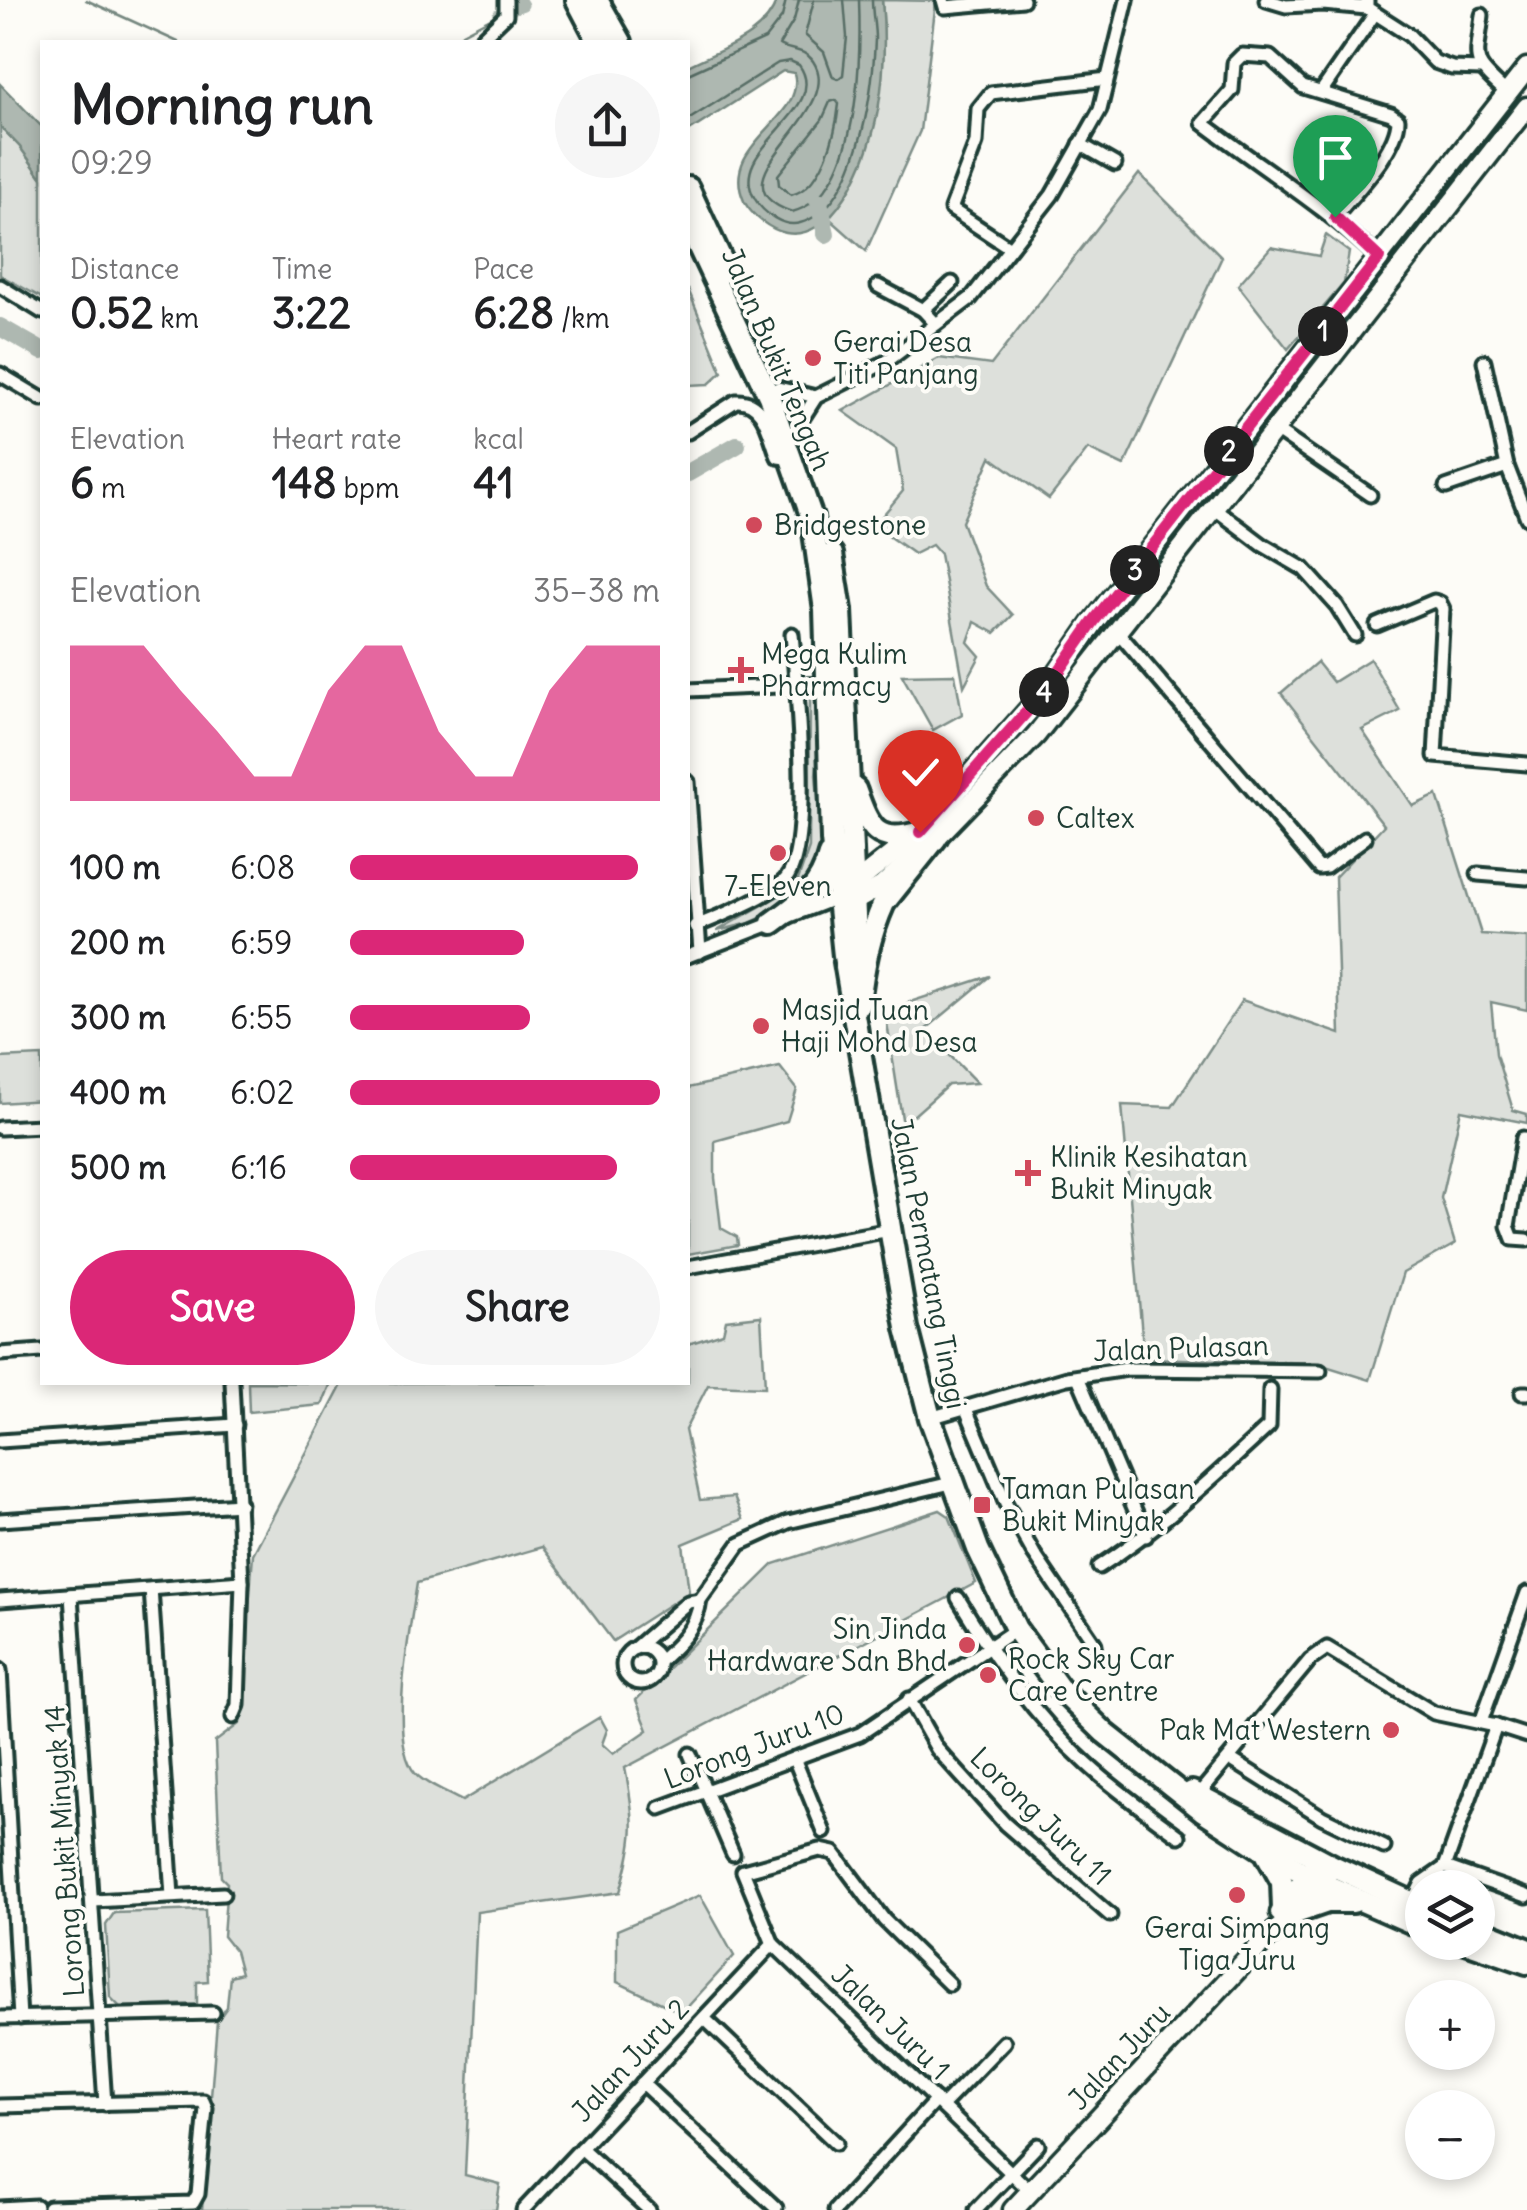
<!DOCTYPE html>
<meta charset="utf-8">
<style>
:root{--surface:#fff;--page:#f6f6f6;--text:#202124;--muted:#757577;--accent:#db2777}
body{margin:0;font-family:Delius,sans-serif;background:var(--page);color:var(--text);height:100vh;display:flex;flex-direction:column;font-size:38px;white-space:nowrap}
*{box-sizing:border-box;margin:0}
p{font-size:32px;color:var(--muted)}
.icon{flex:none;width:55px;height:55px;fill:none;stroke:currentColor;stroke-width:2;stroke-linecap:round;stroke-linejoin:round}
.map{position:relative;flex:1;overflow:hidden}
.sheet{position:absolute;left:40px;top:40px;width:650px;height:1345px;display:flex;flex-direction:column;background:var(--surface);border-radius:0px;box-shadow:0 5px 15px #0003}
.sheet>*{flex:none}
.controls{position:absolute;left:1405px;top:1870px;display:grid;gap:20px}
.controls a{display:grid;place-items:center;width:90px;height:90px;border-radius:50%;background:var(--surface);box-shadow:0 5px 15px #0003;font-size:50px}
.pin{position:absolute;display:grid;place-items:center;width:85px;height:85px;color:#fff;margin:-102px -42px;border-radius:50% 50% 50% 0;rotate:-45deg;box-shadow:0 0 10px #0007}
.pin .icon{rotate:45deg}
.km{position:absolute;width:50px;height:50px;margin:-25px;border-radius:50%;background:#222;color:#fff;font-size:28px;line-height:50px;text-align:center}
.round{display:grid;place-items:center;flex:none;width:105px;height:105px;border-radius:52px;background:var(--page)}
.headline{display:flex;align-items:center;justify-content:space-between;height:170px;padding:0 30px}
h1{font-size:55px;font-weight:800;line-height:75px}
.figures{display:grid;grid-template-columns:repeat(3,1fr);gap:15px;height:170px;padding:10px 30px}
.figures div{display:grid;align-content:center}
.figures b{font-size:42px;font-weight:800}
.figures small{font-size:28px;font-weight:400}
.figures p{font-size:28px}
.chart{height:280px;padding:20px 30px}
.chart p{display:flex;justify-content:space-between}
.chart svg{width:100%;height:180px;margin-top:10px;fill:var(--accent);opacity:.7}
.button{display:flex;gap:20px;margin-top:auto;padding:20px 30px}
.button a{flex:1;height:115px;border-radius:60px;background:var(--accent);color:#fff;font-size:40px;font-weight:800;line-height:115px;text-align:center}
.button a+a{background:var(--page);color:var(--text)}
ul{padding:0 30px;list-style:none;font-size:32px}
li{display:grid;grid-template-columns:160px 120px 1fr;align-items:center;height:75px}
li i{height:25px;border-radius:12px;background:var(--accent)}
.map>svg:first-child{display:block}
.green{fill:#dde0db;stroke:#7e8e88;stroke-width:2.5}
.water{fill:#aeb8b1;stroke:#75877f;stroke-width:2.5}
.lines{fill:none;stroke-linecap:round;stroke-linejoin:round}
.shore{stroke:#586e66;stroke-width:2.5}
.stream{stroke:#75877f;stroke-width:2.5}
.canal{stroke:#aeb8b1;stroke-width:11}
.river{stroke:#aeb8b1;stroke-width:18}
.minor-casing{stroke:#1f3d34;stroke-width:19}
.secondary-casing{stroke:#1f3d34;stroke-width:25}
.primary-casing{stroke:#1f3d34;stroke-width:25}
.trunk-casing{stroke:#1f3d34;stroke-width:28}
.minor{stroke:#fdfcf7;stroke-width:11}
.secondary{stroke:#fdfcf7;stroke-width:18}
.primary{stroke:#fdfcf7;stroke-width:18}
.trunk{stroke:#fdfcf7;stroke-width:20}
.route-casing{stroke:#fff;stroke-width:20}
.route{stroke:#db2777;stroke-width:12}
.poi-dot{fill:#d1495b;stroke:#fdfcf7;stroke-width:4}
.labels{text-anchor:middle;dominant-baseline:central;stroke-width:8;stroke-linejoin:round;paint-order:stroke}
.poi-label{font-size:28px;fill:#1f3d34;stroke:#fdfcf7;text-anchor:start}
.street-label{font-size:28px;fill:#1f3d34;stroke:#fdfcf7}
</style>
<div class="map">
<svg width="1527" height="2210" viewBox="0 0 1527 2210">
<rect width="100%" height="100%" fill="#fdfcf7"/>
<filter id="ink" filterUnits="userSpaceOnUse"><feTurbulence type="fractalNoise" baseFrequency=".01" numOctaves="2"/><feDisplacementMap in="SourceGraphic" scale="20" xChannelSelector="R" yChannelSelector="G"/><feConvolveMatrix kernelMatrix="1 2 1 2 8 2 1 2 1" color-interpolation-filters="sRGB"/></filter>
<g filter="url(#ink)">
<g class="green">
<path d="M882,0l54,1 -16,130 -54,120 -37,-33c48,-62 59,-141 53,-218z"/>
<polygon points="0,126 20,147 42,178 42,298 0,275"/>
<polygon points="1139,174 1222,257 1124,466 1088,449 1049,499 991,457 962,522 986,586 1013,615 995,633 975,622 968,642 980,656 964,686 940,554 932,545 914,554 874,526 903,491 896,449 843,411 939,358 991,365"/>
<polygon points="1326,235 1349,252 1344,283 1288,349 1238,285 1271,247 1319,256"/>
<polygon points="688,289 722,372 709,384 688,385"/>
<polygon points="1370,659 1400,711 1362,730 1413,806 1437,795 1481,934 1527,937 1527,1010 1491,1002 1496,1054 1513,1110 1527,1114 1527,1123 1461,1110 1441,1198 1455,1244 1403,1273 1370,1380 1316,1363 1144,1358 1122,1105 1172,1107 1242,1000 1340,1034 1335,877 1384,825 1281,693 1317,662 1333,682"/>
<polygon points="955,674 962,714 933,730 902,675"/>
<polygon points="810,694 819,698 820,742 816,774 823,859 788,905 750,923 717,931 796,886 809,848"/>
<polygon points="990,976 925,1030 977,1083 948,1085 903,1125 885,1010"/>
<polygon points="42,1056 42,1100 0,1103 0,1058"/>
<polygon points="780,1067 797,1089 787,1121 715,1141 715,1178 721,1228 737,1237 738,1245 688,1254 688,1088"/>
<path d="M761,1316l4,71 -57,-2 -23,45 15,70 34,-3 9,22 -60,25 6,48 -76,49 -71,-94 -125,36c-6,41 -30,158 -2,190 11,12 33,20 47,28l138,-84 7,13 -5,14 11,10 35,-24 -12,-30 138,-136 166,-54 9,6 27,67 -351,185c11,55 11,70 -5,124l-143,20 -12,263 35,9 -4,26h-294l15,-189 10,-14 3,-31 11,-3 -6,-22 -12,-15 4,-53 -6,-6 -6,-135 25,-19 13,-169 90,-171 345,-1v-38l35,-11 3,-13z"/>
<polygon points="248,1383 248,1382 331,1383 322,1405 249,1412"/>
<polygon points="700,1895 734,1956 682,2013 617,1982 617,1930"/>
<polygon points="205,1910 208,1981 197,1982 197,2004 120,2007 110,1997 106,1925 114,1913"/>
</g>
<g class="water">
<path d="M777,0h105c6,68 -1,151 -44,207 -13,16 -31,30 -52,26 -16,-3 -35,-18 -42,-32 -26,-59 63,-81 50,-128l-11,-2 -95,61v-66c33,-17 76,-28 89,-66z"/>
<polygon points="0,84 42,127 42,178 20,147 0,126"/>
</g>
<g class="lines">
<g class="shore">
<path d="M799,0l-5,20 -15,25c10,6 25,3 34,16 36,53 -110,121 -21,151 69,-18 69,-157 67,-212"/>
<polyline points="814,0 805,35 824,52 833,77 838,79 843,75 847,37 844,0"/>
<polyline points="688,74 765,39 782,17 786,0"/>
<path d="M836,100l3,4c-3,29 -16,83 -48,91l-12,-10 -1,-10 44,-55 8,-18z"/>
<path d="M688,120l90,-57 12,-2 9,4c34,46 -75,83 -44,134 8,14 29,29 45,24 59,-16 73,-134 75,-184 0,-13 -3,-26 -3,-39"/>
</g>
<g class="stream">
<polyline points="86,0 178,42"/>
<polyline points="457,42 462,33 498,14"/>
</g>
<polyline class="canal" points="498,14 523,5 520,0"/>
<g class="river">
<polyline points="819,202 826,234"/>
<polyline points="0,327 42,351"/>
<polyline points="688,473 737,445"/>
</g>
<g class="minor-casing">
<g id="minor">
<polyline points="943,0 945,7 1023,0"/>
<polyline points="1266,0 1286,6 1323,4 1367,8"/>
<polyline points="1367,0 1367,8 1409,35 1435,62 1452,68 1481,69"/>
<path d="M1482,15c-5,48 -13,44 25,78"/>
<polyline points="478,42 506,15 506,0"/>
<polyline points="1321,92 1374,15"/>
<polyline points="1080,144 1115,164"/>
<path d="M1335,217c19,-24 63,-67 63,-98l-7,-5 -88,-27 -33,-30 -28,-2 -8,8 -2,27 -29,33c59,45 122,84 176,135"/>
<polyline points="1010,248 951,209 976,143 978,109 991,93 1107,79"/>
<polyline points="0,286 42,312"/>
<polyline points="878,286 923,310 936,324"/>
<polyline points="923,310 952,283"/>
<polyline points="1484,361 1507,466 1527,518"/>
<polyline points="0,374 42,399"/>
<polyline points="778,388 816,397"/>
<polyline points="1274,429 1370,495"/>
<polyline points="795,430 816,397 886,362 971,298 1052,195 1100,110 1127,0"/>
<path d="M688,432l48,-31c29,-2 33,34 42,56l8,1 5,-3"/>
<polyline points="1446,487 1507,466"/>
<polyline points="1214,508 1263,545 1304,569 1337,606 1355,635"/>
<polyline points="1377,625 1434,601 1440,603 1443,609 1435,756 1527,764"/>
<polyline points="1117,631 1319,868 1326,867 1365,838"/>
<polyline points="688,690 828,684"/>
<polyline points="688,782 700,952"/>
<polyline points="1478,874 1527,878"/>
<path d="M695,926c22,-8 75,-31 90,-46 29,-32 11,-200 7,-246"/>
<polyline points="688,956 839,897"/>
<polyline points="0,1128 42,1126"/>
<polyline points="1523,1138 1508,1226 1513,1239 1527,1240"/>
<polyline points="688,1267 890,1230"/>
<polyline points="0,1354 42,1351"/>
<polyline points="1078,1377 1146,1536"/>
<polyline points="232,1382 242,1582 238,1705 233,1717"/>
<polyline points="1522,1393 1527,1393"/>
<polyline points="966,1409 1006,1504 1034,1554 1095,1644"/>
<polyline points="930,1418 1067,1378 1127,1369 1320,1371"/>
<polyline points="0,1441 235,1425"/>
<polyline points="0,1520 240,1504"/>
<path d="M1099,1567c63,-41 115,-90 170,-141l1,-37"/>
<polyline points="151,1589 172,1896"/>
<polyline points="71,1595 105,2104"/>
<path d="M958,1598c37,61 76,118 129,166 28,26 61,49 92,72"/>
<polyline points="0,1600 242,1582"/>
<circle cx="641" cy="1665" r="18"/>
<polyline points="635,1648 688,1602 700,1600 740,1544 788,1522 951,1483"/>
<path d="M659,1662c20,-18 38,-34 41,-62"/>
<polyline points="0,1670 20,2018"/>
<polyline points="909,1699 937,1749 1005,1824 1110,1915"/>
<polyline points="1481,1722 1527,1593"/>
<polyline points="690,1754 733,1854"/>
<polyline points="794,1758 824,1832"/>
<polyline points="1230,1759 1322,1817 1384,1847"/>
<polyline points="1198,1795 1310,1660 1327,1648 1434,1713 1496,1726 1527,1736"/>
<polyline points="660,1808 860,1734 1016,1629"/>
<polyline points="1445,1867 1527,1896"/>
<polyline points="94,1901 223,1894"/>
<polyline points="1412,1903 1422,1883 1445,1867 1496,1726"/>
<polyline points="949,1984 884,1920 834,1853 820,1850 743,1871 773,1944 1030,2191"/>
<polyline points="0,2018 213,2013"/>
<polyline points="704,2018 836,2143"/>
<polyline points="642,2083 776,2208"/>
<polyline points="0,2106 203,2101 206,2108 198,2194 193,2203 49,2207"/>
<polyline points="942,2106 1004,2042"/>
<polyline points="581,2148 649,2210"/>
<polyline points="0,2208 36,2206"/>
<polyline points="523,2210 773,1944"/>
<polyline points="835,2210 936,2100"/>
<polyline points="976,2210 1038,2145"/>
</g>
</g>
<g class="secondary-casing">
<g id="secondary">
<polyline points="847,890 920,832 1046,690 1094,621 1527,68"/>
<polyline points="846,906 882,886 936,838 1036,735 1527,107"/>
</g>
</g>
<g class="primary-casing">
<g id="primary">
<polyline points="1280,1913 1314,1865"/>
<polyline points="1013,2210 1265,1940 1298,1912 1333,1866"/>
</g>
</g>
<g class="trunk-casing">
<g id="trunk">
<polyline points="577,0 599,42"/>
<polyline points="597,0 621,42"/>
<polyline points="688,188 726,270"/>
<polyline points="688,224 769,396 812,518 825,610 832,840 844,956 907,1328 930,1418 978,1549 1016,1629 1059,1688 1105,1733 1202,1810 1265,1851 1321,1883 1422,1927"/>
<polyline points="832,554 841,610 857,959"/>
<path d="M855,789c14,38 20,57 65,43"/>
<path d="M772,923c28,-20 49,-34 57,-68"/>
<path d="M859,1004c4,-35 10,-68 25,-101l52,-65"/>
<polyline points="1192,1792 1333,1866 1422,1907"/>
<polyline points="1267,1855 1282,1882 1283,1909"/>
<polyline points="1298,1912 1327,1902 1353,1902"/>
<polyline points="1478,1929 1527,1949"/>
<polyline points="1466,1942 1527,1963"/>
</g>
</g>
<use href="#minor" class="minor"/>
<use href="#secondary" class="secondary"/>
<use href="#primary" class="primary"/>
<use href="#trunk" class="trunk"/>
</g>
</g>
<g class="lines" filter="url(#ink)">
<g class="route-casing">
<polyline id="route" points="920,832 1046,690 1094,621 1379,258 1335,217"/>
</g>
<use href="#route" class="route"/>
</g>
<g class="poi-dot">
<circle cx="813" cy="358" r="10"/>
<circle cx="754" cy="525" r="10"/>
<path d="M736 655h10v10h10v10h-10v10h-10v-10h-10v-10h10z"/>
<circle cx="1036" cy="818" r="10"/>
<circle cx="778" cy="853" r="10"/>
<circle cx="761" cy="1026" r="10"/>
<path d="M1023 1158h10v10h10v10h-10v10h-10v-10h-10v-10h10z"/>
<rect x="972" y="1495" width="20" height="20" rx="5"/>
<circle cx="967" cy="1645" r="10"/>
<circle cx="988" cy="1675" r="10"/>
<circle cx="1391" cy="1730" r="10"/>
<circle cx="1237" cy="1895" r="10"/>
</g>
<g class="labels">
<g class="poi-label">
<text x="833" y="342">Gerai Desa<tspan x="833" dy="32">Titi Panjang</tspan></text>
<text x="774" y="525">Bridgestone</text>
<text x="761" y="654">Mega Kulim<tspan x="761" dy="32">Pharmacy</tspan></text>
<text x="1056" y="818">Caltex</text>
<text x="778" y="886" text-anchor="middle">7-Eleven</text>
<text x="781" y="1010">Masjid Tuan<tspan x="781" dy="32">Haji Mohd Desa</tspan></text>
<text x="1050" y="1157">Klinik Kesihatan<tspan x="1050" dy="32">Bukit Minyak</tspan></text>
<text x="1002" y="1489">Taman Pulasan<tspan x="1002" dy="32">Bukit Minyak</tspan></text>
<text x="947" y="1629" text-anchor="end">Sin Jinda<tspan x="947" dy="32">Hardware Sdn Bhd</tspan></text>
<text x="1008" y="1659">Rock Sky Car<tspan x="1008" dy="32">Care Centre</tspan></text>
<text x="1371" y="1730" text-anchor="end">Pak Mat Western</text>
<text x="1237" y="1928" text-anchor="middle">Gerai Simpang<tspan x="1237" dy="32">Tiga Juru</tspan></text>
</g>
<g class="street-label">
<text transform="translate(777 359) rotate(67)">Jalan Bukit Tengah</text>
<text transform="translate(929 1263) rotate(79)">Jalan Permatang Tinggi</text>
<text transform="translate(1181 1348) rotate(-2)">Jalan Pulasan</text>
<text transform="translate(754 1746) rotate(-21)">Lorong Juru 10</text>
<text transform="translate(1041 1816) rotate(44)">Lorong Juru 11</text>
<text transform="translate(64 1851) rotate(-94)">Lorong Bukit Minyak 14</text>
<text transform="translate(891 2022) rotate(44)">Jalan Juru 1</text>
<text transform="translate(1119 2056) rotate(-47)">Jalan Juru</text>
<text transform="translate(630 2060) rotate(-47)">Jalan Juru 2</text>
</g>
</g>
</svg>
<div class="controls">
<a><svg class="icon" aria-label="layers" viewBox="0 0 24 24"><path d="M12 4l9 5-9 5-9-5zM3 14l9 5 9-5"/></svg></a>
<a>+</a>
<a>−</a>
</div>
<div class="pin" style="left:1335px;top:217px;background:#1e9e55"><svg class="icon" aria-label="arrive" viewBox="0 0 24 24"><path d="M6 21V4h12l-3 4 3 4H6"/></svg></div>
<div class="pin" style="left:920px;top:832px;background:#d93025"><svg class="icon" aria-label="check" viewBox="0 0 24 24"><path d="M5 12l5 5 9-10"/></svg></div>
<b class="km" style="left:1323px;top:331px">1</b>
<b class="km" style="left:1229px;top:451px">2</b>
<b class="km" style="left:1135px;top:570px">3</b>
<b class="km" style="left:1044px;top:692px">4</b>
<section class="sheet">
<div class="headline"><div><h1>Morning run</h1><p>09:29</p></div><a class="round"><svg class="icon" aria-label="share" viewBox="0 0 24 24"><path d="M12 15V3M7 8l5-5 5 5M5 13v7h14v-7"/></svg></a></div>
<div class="figures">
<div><p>Distance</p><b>0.52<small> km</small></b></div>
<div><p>Time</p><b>3:22</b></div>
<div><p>Pace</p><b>6:28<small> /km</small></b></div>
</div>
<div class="figures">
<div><p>Elevation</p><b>6<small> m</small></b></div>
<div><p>Heart rate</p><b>148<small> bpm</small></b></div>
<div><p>kcal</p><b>41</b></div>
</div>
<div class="chart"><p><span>Elevation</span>35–38 m</p>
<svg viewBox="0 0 160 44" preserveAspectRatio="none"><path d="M0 44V6L10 6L20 6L30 17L40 27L50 38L60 38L70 17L80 6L90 6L100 27L110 38L120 38L130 17L140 6L150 6L160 6V44z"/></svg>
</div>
<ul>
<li><b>100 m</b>6:08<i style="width:93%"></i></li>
<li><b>200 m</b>6:59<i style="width:56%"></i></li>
<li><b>300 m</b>6:55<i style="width:58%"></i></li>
<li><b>400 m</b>6:02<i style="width:100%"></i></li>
<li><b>500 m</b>6:16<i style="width:86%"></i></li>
</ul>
<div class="button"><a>Save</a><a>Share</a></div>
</section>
</div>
